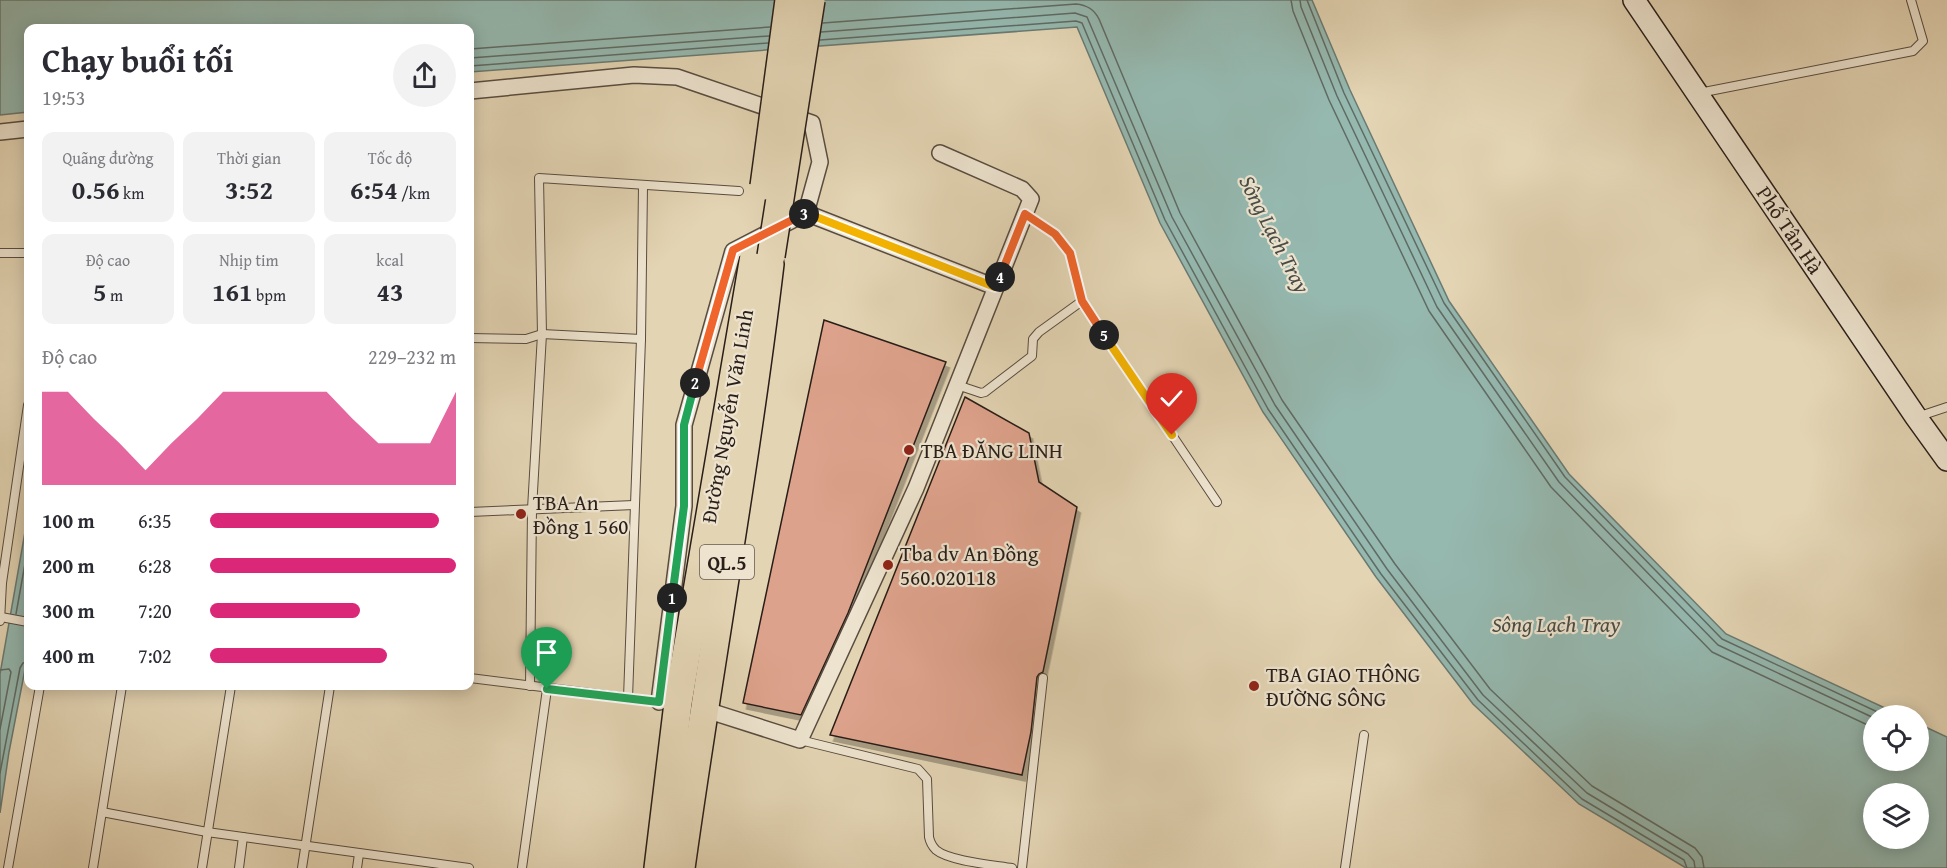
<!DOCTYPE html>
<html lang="vi">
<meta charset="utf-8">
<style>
:root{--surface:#fff;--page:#f2f2f3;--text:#2b2b33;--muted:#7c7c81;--accent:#db2777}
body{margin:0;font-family:"Gentium Book Plus",serif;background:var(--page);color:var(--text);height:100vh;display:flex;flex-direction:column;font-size:22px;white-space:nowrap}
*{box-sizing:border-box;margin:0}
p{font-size:20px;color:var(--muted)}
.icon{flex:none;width:33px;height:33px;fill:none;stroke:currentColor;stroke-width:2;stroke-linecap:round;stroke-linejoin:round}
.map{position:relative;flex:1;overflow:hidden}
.drawer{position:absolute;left:24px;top:24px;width:450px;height:666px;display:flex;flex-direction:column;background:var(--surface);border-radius:12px;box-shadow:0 3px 15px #0003}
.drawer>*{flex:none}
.fabs{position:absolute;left:1863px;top:705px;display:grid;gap:12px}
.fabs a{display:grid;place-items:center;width:66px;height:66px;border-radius:50%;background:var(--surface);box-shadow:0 3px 15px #0003;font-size:30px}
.pin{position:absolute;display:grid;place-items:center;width:51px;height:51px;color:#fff;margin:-62px -26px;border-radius:50% 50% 50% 0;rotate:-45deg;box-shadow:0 0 6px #0007}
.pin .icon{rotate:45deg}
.km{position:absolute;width:30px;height:30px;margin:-15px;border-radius:50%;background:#222;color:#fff;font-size:16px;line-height:30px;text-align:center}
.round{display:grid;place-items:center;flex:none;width:63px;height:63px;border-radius:32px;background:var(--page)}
.overview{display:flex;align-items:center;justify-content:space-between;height:102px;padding:0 18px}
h1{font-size:33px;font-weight:600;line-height:45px}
.stats{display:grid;grid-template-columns:repeat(3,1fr);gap:9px;height:102px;padding:6px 18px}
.stats div{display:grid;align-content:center;border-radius:12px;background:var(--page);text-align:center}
.stats b{font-size:26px;font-weight:600}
.stats small{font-size:16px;font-weight:400}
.stats p{font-size:16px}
.chart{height:168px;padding:12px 18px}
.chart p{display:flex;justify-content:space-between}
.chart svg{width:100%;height:108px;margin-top:6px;fill:var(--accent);opacity:.7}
ul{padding:0 18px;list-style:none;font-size:20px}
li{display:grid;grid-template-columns:96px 72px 1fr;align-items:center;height:45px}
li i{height:15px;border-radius:8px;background:var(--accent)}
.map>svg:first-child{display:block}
.water{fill:#95b8af;stroke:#6a7a73;stroke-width:1.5;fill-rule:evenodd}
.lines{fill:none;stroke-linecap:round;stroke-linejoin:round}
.shore{stroke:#5f6b64;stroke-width:1.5}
.building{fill:#dda28b;stroke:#291e19;stroke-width:1.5;filter:url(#shadow)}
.lane-casing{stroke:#584c40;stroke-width:10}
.street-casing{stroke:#584c40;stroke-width:18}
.secondary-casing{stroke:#291e19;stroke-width:24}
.highway-casing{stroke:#291e19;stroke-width:30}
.lane{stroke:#ede3ce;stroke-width:8}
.street{stroke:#ede3ce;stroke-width:15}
.secondary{stroke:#ede3ce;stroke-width:21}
.highway{stroke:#e3d4b3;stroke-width:27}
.highway-bridge-casing{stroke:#291e19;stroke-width:30;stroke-linecap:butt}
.highway-bridge{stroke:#e3d4b3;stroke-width:27}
.split-1-casing{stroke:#fff;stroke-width:12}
.split-2-casing{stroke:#fff;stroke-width:12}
.split-3-casing{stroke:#fff;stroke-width:12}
.split-4-casing{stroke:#fff;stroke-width:12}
.split-5-casing{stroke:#fff;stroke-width:12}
.split-6-casing{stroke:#fff;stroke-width:12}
.split-1{stroke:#22a559;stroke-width:8}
.split-2{stroke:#22a559;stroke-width:8}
.split-3{stroke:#f0652b;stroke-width:8}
.split-4{stroke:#f5b400;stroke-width:8}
.split-5{stroke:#f0652b;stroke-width:8}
.split-6{stroke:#f5b400;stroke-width:8}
.poi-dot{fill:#8f2418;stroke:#ede3ce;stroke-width:2}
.labels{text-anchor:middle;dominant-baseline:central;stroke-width:4.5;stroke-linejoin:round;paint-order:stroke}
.shield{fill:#ede3ce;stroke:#64594f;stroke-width:1.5}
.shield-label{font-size:20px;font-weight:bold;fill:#291e19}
.street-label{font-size:21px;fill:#291e19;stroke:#ede3ce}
.poi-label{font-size:21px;fill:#291e19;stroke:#ede3ce;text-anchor:start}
.water-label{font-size:22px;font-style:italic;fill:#494c46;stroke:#ede3ce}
</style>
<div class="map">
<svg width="1947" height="868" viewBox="0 0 1947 868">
<defs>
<filter id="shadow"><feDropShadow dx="3.5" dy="6" stdDeviation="0" flood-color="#0004"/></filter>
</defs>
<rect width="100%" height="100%" fill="#e3d4b3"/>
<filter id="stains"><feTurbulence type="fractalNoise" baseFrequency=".00333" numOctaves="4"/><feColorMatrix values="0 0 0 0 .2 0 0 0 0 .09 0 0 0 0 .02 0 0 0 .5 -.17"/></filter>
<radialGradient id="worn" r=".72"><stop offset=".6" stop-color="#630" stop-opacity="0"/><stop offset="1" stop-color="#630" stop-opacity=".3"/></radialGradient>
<g class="water">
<path d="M0,0h1312l38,90 99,211 120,173 157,160 174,81 -26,1v44h44l1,-36 28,13v131h-261l-107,-64 -106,-100 -97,-127 -113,-165 -103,-189 -83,-196 -607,45v-44h-442v84l-28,3zM1874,794h44v44h-44z"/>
<polygon points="28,515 28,654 9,752 0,813 0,674"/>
</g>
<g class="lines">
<g class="shore">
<polyline points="1291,0 1293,11 1329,100 1429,311 1551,487 1712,652 1874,728"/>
<polyline points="1300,0 1301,7 1337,96 1437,307 1559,482 1718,645 1874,718"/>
<polyline points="1307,0 1344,93 1444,303 1565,477 1722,639 1886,716"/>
<path d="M823,23l253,-19c11,1 18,5 23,15l81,194 102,187 113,164 95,125 102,97 103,62 7,9 2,11"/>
<polyline points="821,32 1075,13 1087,17 1172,217 1275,405 1387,569 1483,695 1587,793 1688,854 1694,861 1695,868"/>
<polyline points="820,40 1076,21 1082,23 1165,220 1268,409 1381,574 1478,700 1582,799 1684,860 1687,868"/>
<polyline points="470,49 770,27"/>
<polyline points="470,58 769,36"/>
<polyline points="470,66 768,43"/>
<polyline points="16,614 28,547"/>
<polyline points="0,670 9,669 11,672 0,729"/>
<polyline points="0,773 20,668 23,663 28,662"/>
</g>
</g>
<g class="building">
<polygon points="824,320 946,362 848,613 801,715 743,703"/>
<polygon points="965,397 1029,433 1039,482 1077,507 1043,672 1039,674 1037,677 1031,732 1022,775 830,735"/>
</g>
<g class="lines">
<g class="lane-casing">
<g id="lane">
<polyline points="1699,93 1913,51 1923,41 1911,0"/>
<polyline points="1025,214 1055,234 1070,253 1082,301 1217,502"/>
<polyline points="0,253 28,253"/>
<polyline points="470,338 526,339 542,334 641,339"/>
<polyline points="957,385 981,393 985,392 1032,356 1033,339 1039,332 1082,301"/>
<polyline points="1917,417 1947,407"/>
<polyline points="470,512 634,505"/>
<polyline points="1,617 28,622"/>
<polyline points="0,621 2,583 28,405"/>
<polyline points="470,678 661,702"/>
<polyline points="530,686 532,509 542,334 539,178 739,191"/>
<polyline points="628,698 641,339 643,186"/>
<path d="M800,740l118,29 9,10 2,58c1,5 3,9 7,13 13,11 58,15 76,18"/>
<polyline points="102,812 207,832 469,868"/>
<polyline points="8,868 40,686"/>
<polyline points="93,868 122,686"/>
<polyline points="202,868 231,686"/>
<polyline points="239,868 243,837"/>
<polyline points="302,868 330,686"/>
<polyline points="357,868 359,854"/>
<polyline points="522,868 547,689"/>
<polyline points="1022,868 1043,678"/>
<polyline points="1345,868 1364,735"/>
</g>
</g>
<g class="street-casing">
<g id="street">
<polyline points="470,91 634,75 677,77 812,123 820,162 806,213 733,251 684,425 684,506 659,702"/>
<polyline points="0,132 28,129"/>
<polyline points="806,213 995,287"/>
<polyline points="703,709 800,740 916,488 1031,199 1022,189 940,153"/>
</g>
</g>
<g class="secondary-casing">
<polyline id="secondary" points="1634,0 1916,417 1947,460"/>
</g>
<g class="highway-casing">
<g id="highway">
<polyline points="658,868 678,703 755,250"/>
<path d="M681,868c28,-202 65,-402 89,-604"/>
</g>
</g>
<use href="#lane" class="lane"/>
<use href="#street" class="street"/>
<use href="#secondary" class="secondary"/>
<use href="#highway" class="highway"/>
<g class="highway-bridge-casing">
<g id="highway-bridge">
<polyline points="764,186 789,0"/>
<polyline points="771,256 811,0"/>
</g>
</g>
<use href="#highway-bridge" class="highway-bridge"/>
</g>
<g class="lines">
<g class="split-1-casing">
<polyline id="split-1" points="547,689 659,702 672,598"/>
</g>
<g class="split-2-casing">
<polyline id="split-2" points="672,598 684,506 684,425 695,383"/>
</g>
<g class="split-3-casing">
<polyline id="split-3" points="695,383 733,250 804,214"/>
</g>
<g class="split-4-casing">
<polyline id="split-4" points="804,214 806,213 995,287 1000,277"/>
</g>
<g class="split-5-casing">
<polyline id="split-5" points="1000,277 1025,214 1055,234 1070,253 1082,301 1104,335"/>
</g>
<g class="split-6-casing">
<polyline id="split-6" points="1104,335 1172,435"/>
</g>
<use href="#split-1" class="split-1"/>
<use href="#split-2" class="split-2"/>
<use href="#split-3" class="split-3"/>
<use href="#split-4" class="split-4"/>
<use href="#split-5" class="split-5"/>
<use href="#split-6" class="split-6"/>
</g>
<g class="poi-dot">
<circle cx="909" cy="450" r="6"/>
<circle cx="521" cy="514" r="6"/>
<circle cx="888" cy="565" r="6"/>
<circle cx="1254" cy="686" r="6"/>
</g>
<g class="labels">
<rect class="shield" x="700" y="545" width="54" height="34" rx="4.5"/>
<g class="shield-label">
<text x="727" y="562">QL.5</text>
</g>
<g class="street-label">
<text transform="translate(1790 230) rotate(56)">Phố Tân Hà</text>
<text transform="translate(727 416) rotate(-80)">Đường Nguyễn Văn Linh</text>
</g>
<g class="poi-label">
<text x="921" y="450">TBA ĐĂNG LINH</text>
<text x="533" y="502">TBA An<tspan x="533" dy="24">Đồng 1 560</tspan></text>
<text x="900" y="553">Tba dv An Đồng<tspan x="900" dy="24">560.020118</tspan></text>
<text x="1266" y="674">TBA GIAO THÔNG<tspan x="1266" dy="24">ĐƯỜNG SÔNG</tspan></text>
</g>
<g class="water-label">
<text transform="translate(1275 234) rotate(63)">Sông Lạch Tray</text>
<text x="1556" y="624">Sông Lạch Tray</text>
</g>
</g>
<rect width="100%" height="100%" filter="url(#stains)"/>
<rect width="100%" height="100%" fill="url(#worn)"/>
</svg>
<div class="fabs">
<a><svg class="icon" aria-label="locate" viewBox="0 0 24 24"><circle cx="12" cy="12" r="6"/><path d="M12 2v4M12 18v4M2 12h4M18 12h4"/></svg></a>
<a><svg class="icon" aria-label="layers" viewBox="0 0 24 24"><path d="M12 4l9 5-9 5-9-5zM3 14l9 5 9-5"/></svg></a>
</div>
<div class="pin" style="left:547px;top:689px;background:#1e9e55"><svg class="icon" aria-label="arrive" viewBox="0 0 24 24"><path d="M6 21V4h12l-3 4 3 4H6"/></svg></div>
<div class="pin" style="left:1172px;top:435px;background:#d93025"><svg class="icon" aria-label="check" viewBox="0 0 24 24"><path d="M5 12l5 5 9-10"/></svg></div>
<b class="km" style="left:672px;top:598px">1</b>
<b class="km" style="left:695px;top:383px">2</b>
<b class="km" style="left:804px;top:214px">3</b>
<b class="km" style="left:1000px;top:277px">4</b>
<b class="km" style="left:1104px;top:335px">5</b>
<section class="drawer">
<div class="overview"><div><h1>Chạy buổi tối</h1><p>19:53</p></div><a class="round"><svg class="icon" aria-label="share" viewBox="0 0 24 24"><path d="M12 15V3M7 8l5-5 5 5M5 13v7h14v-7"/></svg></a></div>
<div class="stats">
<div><p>Quãng đường</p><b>0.56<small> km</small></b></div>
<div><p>Thời gian</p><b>3:52</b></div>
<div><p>Tốc độ</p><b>6:54<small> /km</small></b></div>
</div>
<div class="stats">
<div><p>Độ cao</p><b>5<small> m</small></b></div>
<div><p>Nhịp tim</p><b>161<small> bpm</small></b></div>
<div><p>kcal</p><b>43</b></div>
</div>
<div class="chart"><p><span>Độ cao</span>229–232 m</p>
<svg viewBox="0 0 160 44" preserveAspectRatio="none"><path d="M0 44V6L10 6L20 17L30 27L40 38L50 27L60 17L70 6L80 6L90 6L100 6L110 6L120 17L130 27L140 27L150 27L160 6V44z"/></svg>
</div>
<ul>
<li><b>100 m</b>6:35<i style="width:93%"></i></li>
<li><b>200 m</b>6:28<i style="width:100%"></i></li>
<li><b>300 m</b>7:20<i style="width:61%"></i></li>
<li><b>400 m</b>7:02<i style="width:72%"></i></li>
</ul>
</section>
</div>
